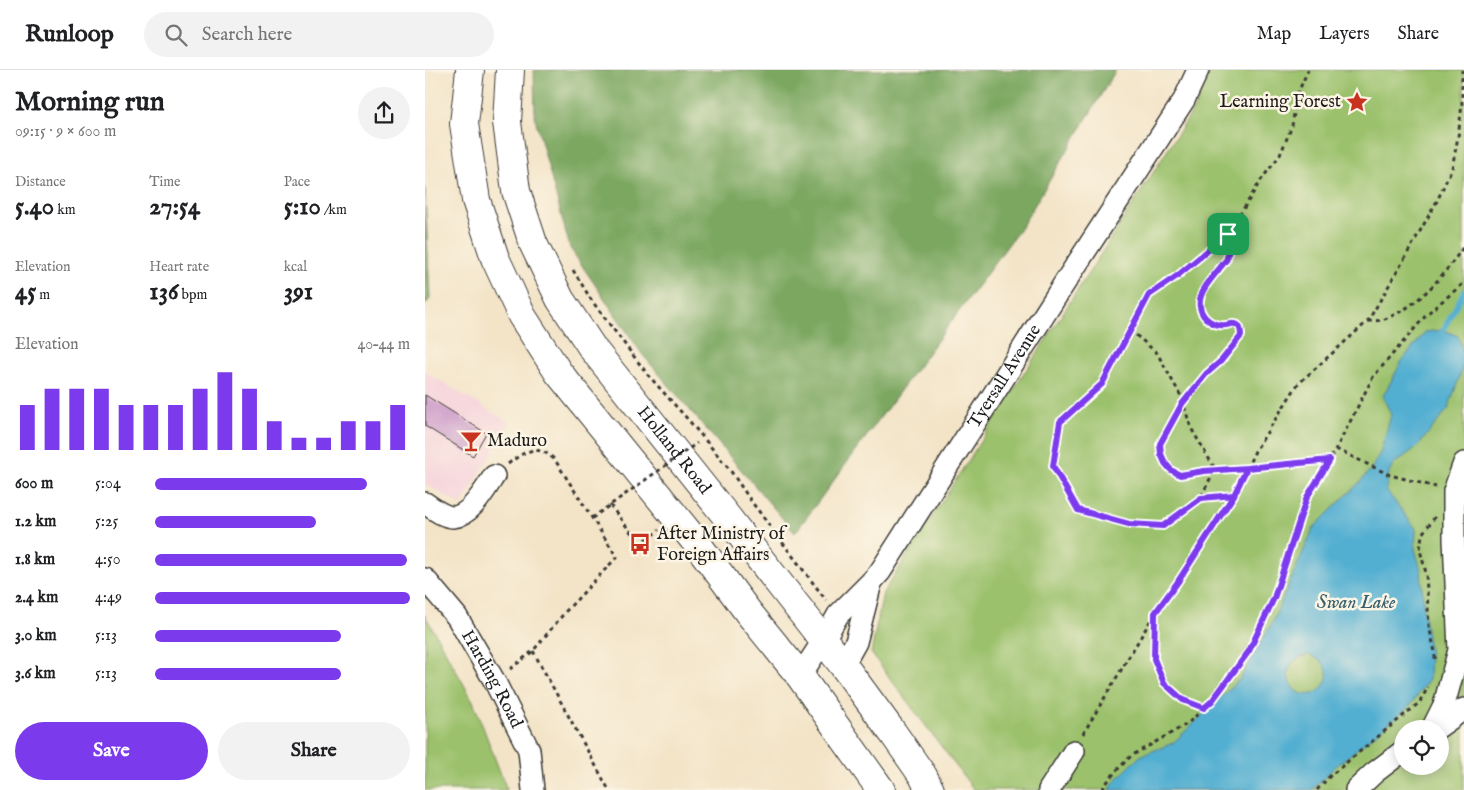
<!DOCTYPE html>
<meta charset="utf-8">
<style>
:root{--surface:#fff;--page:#f2f2f2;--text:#202124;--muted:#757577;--line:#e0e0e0;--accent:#7c3aed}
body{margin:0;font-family:"IM FELL English",serif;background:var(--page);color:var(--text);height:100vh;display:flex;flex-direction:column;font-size:19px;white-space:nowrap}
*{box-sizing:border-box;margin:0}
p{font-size:16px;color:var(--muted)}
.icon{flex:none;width:28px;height:28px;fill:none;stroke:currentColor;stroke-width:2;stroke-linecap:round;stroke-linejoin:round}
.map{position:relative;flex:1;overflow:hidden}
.side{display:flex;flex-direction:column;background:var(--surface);width:425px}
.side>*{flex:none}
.tools{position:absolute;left:969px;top:650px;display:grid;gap:10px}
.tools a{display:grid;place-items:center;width:55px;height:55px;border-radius:50%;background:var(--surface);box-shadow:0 2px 12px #0003;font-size:25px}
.pin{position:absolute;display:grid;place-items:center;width:42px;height:42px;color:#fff;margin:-21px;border-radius:10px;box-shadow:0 2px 8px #0006}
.round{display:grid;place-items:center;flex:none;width:52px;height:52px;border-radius:26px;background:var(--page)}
.overview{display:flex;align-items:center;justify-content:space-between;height:85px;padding:0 15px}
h1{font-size:28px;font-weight:700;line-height:38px}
.metrics{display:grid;grid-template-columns:repeat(3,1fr);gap:8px;height:85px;padding:5px 15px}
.metrics div{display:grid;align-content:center}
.metrics b{font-size:25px;font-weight:700}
.metrics small{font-size:14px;font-weight:400}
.metrics p{font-size:14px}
.chart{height:140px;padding:10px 15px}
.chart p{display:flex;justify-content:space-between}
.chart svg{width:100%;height:90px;margin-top:5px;stroke:var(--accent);stroke-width:6}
.cta{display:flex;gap:10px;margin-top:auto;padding:10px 15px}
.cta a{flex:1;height:58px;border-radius:30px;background:var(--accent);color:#fff;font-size:20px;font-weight:700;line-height:58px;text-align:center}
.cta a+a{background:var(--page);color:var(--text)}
ul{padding:0 15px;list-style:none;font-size:16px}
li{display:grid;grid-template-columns:80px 60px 1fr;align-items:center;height:38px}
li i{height:12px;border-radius:6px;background:var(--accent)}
header{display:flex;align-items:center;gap:30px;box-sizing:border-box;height:70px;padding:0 25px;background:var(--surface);border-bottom:1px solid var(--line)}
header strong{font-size:24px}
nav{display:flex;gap:28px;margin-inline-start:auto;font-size:18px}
.search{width:350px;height:45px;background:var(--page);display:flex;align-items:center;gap:12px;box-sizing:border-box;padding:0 18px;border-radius:28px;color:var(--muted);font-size:19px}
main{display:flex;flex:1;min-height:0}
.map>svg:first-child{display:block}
.built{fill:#f5cfda}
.green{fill:#9bc16c;stroke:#5c6e44;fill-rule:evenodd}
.forest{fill:#7ca760;stroke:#4c623e}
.water{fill:#53afd1;stroke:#386676;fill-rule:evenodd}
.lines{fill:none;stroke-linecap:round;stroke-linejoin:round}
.stream{stroke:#53afd1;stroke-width:5}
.building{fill:#c691c6}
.minor-casing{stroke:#3c3a36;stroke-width:24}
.major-casing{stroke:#3c3a36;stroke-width:30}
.path{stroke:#3c3a36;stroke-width:3;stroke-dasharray:4 4;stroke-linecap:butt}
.minor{stroke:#fff;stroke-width:21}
.major{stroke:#fff;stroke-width:28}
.path-bridge{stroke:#3c3a36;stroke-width:3;stroke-dasharray:4 4;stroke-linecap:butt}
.route-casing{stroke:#fff;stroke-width:10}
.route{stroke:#7c3aed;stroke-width:6}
.labels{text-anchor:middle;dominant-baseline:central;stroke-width:5;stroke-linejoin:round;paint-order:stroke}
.poi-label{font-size:18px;fill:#1c1c1c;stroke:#fcf5e5;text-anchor:start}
.street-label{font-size:18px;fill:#1c1c1c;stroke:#fcf5e5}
.water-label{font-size:19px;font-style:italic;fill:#355e6d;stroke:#fcf5e5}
</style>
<header>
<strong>Runloop</strong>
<div class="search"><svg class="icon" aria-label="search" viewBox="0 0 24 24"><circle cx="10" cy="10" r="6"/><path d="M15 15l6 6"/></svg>Search here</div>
<nav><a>Map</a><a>Layers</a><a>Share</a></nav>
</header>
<main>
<section class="side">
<div class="overview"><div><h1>Morning run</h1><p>09:15 · 9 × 600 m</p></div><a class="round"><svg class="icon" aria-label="share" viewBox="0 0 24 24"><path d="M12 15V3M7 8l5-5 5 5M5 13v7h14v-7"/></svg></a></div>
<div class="metrics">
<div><p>Distance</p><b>5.40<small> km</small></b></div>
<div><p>Time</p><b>27:54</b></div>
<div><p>Pace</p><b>5:10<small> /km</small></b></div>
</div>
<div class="metrics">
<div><p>Elevation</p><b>45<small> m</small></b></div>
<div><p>Heart rate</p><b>136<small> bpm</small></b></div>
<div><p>kcal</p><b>391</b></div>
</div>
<div class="chart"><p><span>Elevation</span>40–44 m</p>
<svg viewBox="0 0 160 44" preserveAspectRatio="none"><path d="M5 44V22M15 44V14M25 44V14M35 44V14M45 44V22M55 44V22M65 44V22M75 44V14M85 44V6M95 44V14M105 44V30M115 44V38M125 44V38M135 44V30M145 44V30M155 44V22"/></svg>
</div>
<ul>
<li><b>600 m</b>5:04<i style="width:83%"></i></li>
<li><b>1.2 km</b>5:25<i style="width:63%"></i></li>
<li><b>1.8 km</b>4:50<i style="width:99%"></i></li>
<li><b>2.4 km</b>4:49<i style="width:100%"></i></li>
<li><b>3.0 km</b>5:13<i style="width:73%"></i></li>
<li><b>3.6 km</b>5:13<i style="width:73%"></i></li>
</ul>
<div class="cta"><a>Save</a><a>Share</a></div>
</section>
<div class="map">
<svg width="1039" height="720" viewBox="0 0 1039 720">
<rect width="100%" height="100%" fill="#fcf5e5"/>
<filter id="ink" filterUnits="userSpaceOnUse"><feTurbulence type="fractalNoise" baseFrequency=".02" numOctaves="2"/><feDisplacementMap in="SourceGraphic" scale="10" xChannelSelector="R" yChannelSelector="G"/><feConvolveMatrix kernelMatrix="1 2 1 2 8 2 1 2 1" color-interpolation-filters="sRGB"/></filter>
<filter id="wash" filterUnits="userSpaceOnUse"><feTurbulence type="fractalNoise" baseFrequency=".0096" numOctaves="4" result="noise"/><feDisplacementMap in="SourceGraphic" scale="20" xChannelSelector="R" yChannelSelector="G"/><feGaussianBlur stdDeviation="1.12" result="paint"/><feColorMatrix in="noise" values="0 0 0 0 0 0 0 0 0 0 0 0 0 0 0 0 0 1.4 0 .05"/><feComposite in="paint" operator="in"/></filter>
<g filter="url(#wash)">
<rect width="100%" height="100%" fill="#f3e4c8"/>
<polygon class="built" points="0,302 85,353 36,435 0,414"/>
<g class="green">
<path d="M786,0h253v720h-490l-103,-137 12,-60 311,-484zM978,659h37v37h-37z"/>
<polygon points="0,545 48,631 82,720 0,720"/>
</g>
<g class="forest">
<polygon points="109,0 691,0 597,156 370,463 217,284 145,178 110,48"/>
<polygon points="0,118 5,229 0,235"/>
</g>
<path class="water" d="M1018,260l15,6 6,20v8l-16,45 -31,38 -23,17 -5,9 -3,17 30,39 -1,20 6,21 3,44 6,43 -1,22 -20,28 -73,59 -24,24h-202l3,-7 27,-27 33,-13 67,-64 32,-56 42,-96 48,-47 11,-14 8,-15 10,-36 -8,-19 19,-35 23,-29zM884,585c13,4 24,16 15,30 -3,5 -7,7 -12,9 -24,6 -37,-34 -3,-39z"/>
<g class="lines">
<polyline class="stream" points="1016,264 1039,221"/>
</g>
<g id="blocks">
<polygon class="building" points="0,325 61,363 48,386 0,356"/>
</g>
</g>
<g filter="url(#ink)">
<use href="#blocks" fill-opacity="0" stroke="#3c3a36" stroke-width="1"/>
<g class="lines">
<g class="minor-casing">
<g id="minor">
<path d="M0,433c8,5 18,14 28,14 18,-1 33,-29 41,-41"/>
<path id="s1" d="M0,509l32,38 38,65 34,68 4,40"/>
<polyline points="418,595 431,572 446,513"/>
<path id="s2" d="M375,606l23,-35 15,-26 33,-33 9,-10 189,-296 115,-176 14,-30"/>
<polyline points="1007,659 1019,635 1034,580 1029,469 1029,421 1039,393"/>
<polyline points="1011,659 1039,639"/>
<polyline points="624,720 649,681"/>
<polyline points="931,720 949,703 978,681"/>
</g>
</g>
<g class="major-casing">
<g id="major">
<polyline points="45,0 39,54 51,130 70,188 97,246 133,302 270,471 323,542 375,606 456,720"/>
<path id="s3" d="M85,0l-3,52 9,69 17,52 27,56 33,50 134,168 116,148 50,68 30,43 7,14"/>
</g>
</g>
<g class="path">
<path d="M803,164c0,7 2,18 -1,24 -7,17 -35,33 -25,54 3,6 8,11 15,13 6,2 12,-2 19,-1l4,5 1,7 -20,25 -15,13 -24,30 -22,40 1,10 4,9 6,7 9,5 24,-4 125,-11"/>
<polyline points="148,200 167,231 223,305 266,353 305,400 326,431 401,530"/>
<polyline points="752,206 803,164 836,110 855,85 867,56 872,25 883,0"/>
<path d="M943,251c6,0 14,0 19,-3 33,-13 57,-43 77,-72"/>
<polyline points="911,379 965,405 1011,417"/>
<path d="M83,394c17,-13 29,-21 47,-4l62,97 -51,54 -33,40 -24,19"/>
<polyline points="776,427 809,425"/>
<polyline points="185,435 215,474 234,460"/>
<polyline points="1010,447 997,464 995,480 1001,503 1004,556 1010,582 1010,592"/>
<polyline points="730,544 729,589 739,613 758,630 779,638"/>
<polyline points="108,581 184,720"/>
<polyline points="658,664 730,543 752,513 809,425 830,381 873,314 943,251 973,200 1012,131 1027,98 1033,67 1037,34 1037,0"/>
<polyline points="678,720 679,716 691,701 706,686 762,654 787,631 824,581 849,528 882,427 911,379 948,307 1003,243 1039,213"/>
<polyline points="892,720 905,706 995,632 1003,617"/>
</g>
<use href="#minor" class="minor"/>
<use href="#major" class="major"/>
<g class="path-bridge">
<polyline points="705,260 732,283 756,326 766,358 790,399 776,427 738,456 704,454 653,440 628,397 635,352 677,313 724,225 752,206"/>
<polyline points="167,448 272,373"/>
</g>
</g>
</g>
<g class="lines" filter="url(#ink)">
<g class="route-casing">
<path id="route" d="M803,164l-51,42 -28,19 -47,89 -42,38 -7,44 25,44 51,14 34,2 38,-28 33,-3 13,-27 83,-8 -23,37 -33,101 -25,53 -37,50 -8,7 -21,-8 -19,-17 -10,-24 1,-46 22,-30 57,-88 13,-27 -43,3 -24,4 -9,-5 -6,-7 -4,-9 -1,-10 22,-40 24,-30 15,-13 20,-25c0,-5 -1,-12 -7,-12 -3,-1 -5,1 -8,1 -11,2 -24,-6 -26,-18 -3,-15 14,-31 23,-43 1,-2 4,-4 4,-6 3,-7 1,-17 1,-24"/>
</g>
<use href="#route" class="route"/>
</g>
<defs>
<g id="sight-bare" transform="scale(1.725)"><path d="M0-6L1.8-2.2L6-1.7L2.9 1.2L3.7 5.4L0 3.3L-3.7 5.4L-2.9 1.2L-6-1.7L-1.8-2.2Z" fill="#c8321e" stroke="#fcf5e5" stroke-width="2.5" paint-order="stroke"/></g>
<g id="bar-bare" transform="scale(1.725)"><path d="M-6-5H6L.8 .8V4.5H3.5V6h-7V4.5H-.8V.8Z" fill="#c8321e" stroke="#fcf5e5" stroke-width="2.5" paint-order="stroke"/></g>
<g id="bus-bare" transform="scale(1.725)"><path d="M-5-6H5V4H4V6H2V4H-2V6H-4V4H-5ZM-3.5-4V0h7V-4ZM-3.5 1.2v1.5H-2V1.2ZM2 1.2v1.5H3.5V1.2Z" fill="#c8321e" stroke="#fcf5e5" stroke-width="2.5" paint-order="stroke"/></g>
</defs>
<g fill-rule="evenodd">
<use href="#sight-bare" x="932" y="32"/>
<use href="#bar-bare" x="46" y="371"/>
<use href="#bus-bare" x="215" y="474"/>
</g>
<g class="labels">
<g class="poi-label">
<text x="916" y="32" text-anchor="end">Learning Forest</text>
<text x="62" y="371">Maduro</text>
<text x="232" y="464">After Ministry of<tspan x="232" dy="21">Foreign Affairs</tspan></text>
</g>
<g class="street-label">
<text stroke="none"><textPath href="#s2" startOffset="364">Tyersall Avenue</textPath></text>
<text stroke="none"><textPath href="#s3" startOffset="428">Holland Road</textPath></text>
<text stroke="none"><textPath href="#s1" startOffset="121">Harding Road</textPath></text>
</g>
<g class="water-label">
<text x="931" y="533">Swan Lake</text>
</g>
</g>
</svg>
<div class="tools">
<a><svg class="icon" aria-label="locate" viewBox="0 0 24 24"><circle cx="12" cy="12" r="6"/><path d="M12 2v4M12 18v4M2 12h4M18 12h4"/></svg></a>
</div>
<div class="pin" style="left:803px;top:164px;background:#1e9e55"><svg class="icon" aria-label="arrive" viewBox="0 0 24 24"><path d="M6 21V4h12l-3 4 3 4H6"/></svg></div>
</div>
</main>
